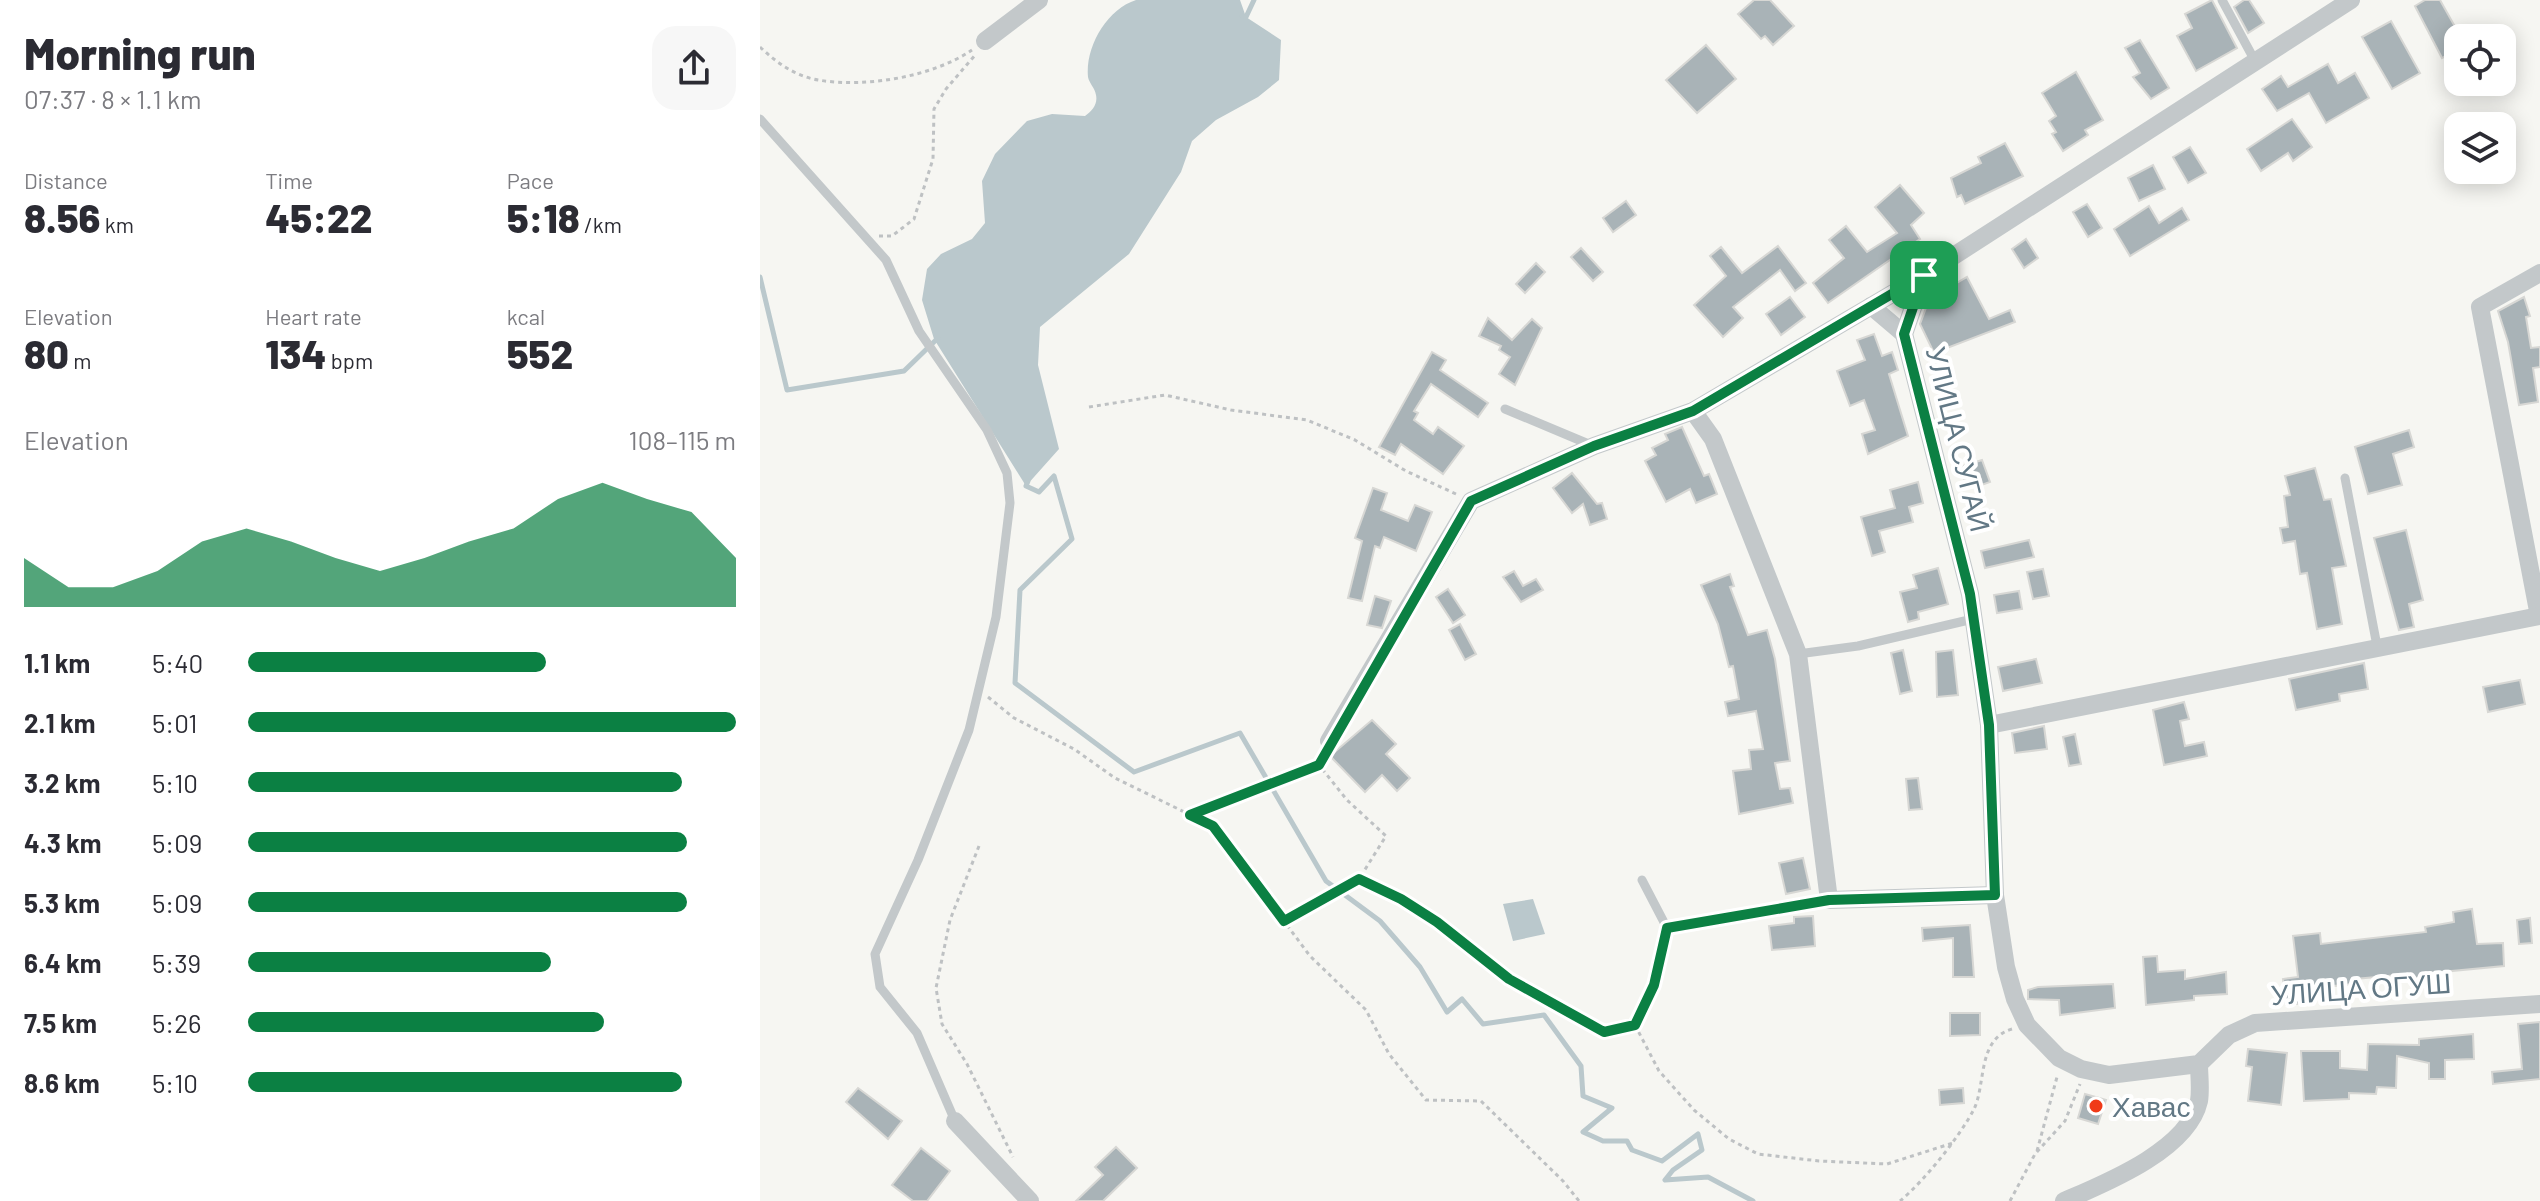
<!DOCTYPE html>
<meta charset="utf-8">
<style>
:root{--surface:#fff;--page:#f7f7f7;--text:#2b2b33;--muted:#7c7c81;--accent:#0b8043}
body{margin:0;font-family:Barlow,sans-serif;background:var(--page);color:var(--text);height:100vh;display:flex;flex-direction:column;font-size:30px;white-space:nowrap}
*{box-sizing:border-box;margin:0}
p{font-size:26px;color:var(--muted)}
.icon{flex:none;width:44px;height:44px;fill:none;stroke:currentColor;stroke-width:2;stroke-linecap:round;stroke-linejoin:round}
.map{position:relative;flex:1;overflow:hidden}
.sheet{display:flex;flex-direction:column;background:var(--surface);width:760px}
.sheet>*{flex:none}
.fabs{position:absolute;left:1684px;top:24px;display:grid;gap:16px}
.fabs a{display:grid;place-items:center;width:72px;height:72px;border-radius:16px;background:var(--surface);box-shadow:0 4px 20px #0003;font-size:40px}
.pin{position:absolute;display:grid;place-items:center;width:68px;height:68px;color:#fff;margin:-34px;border-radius:16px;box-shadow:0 4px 12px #0006}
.round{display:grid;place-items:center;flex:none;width:84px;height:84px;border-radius:24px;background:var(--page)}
.head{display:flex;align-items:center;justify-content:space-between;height:136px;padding:0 24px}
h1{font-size:44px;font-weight:800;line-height:60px}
.stats{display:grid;grid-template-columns:repeat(3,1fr);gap:12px;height:136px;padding:8px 24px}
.stats div{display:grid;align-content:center}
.stats b{font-size:40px;font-weight:800}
.stats small{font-size:22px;font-weight:400}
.stats p{font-size:22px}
.chart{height:224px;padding:16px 24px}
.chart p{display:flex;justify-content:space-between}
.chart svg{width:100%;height:144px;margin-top:8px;fill:var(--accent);opacity:.7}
ul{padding:0 24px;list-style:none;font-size:26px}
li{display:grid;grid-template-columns:128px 96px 1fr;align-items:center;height:60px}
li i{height:20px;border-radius:10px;background:var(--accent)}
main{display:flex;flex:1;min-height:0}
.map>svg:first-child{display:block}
.water{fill:#bac8cc}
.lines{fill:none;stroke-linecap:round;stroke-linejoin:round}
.stream{stroke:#bac8cc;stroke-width:5}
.building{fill:#a9b3b7;stroke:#d7d7d4;stroke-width:2}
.path{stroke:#bec1c3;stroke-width:3;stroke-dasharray:4 4;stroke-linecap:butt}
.service{stroke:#c3c8ca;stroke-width:9}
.minor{stroke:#c3c8ca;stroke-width:18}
.route-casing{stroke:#fff;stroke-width:16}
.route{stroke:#0b8043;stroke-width:10}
.poi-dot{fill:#f03a18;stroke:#fff;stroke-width:3}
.labels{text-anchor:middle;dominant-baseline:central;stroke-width:8;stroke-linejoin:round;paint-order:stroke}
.street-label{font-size:28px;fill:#627885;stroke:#fff}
.poi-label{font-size:28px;fill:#627885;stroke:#fff;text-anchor:start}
</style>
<main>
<section class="sheet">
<div class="head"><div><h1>Morning run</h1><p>07:37 · 8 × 1.1 km</p></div><a class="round"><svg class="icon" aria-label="share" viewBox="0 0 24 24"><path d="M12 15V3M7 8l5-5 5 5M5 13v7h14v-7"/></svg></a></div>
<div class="stats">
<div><p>Distance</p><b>8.56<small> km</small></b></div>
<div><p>Time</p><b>45:22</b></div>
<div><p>Pace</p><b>5:18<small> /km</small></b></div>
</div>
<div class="stats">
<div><p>Elevation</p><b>80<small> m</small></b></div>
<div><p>Heart rate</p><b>134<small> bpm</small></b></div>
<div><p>kcal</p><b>552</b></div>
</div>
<div class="chart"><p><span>Elevation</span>108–115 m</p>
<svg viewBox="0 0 160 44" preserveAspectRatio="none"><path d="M0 44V29L10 38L20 38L30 33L40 24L50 20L60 24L70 29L80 33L90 29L100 24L110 20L120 11L130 6L140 11L150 15L160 29V44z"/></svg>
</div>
<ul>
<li><b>1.1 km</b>5:40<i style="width:61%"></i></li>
<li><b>2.1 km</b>5:01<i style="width:100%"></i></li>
<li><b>3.2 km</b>5:10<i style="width:89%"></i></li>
<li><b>4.3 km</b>5:09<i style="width:90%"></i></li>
<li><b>5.3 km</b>5:09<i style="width:90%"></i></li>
<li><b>6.4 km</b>5:39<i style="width:62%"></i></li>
<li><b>7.5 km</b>5:26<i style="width:73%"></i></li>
<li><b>8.6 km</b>5:10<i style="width:89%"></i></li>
</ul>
</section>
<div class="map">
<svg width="1780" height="1201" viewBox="0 0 1780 1201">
<rect width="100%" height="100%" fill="#f6f6f2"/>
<g class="water">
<path d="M376,0h104l6,17 35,23 -2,40 -21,17 -42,23 -24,21 -11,31 -52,82 -89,73 -2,38 21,84 -33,37 -92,-147 -12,-39 5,-31 14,-15 31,-15 13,-16 -3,-42 13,-27 32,-33 25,-7 33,2c7,-5 13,-12 11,-21 -1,-7 -7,-12 -8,-18 -3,-30 19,-68 48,-77z"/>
<polygon points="773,899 785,934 753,941 743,904"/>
</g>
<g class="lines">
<g class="stream">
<polyline points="482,16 486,17 494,0"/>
<polyline points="0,277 27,390 144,371 178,338"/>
<polyline points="268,481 266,486 279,492 294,476 312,539 260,590 255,683 374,772 480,733 566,881 620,921 660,967 687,1012 702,999 723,1024 784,1015 821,1066 823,1096 852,1108 823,1132 843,1141 867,1141 872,1150 902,1161 938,1134 942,1150 913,1170 905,1180 948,1177 993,1201"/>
</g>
</g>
<g class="building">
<polygon points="994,0 1010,0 1034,26 1013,45 1005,36 1001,39 978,14"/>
<polygon points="1452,0 1477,48 1436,71 1417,36 1432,28 1425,14"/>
<polygon points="1484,0 1489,0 1504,23 1488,33 1474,7"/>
<polygon points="1665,0 1680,0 1698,32 1698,49 1682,58 1655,6"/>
<polygon points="1631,21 1660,73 1632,89 1602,37"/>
<polygon points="1380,40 1409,88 1391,99 1373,77 1380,73 1365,48"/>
<polygon points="946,45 976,79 937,113 906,80"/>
<polygon points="1568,64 1578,83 1595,73 1609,98 1566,123 1549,93 1517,111 1502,89 1521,76 1528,87"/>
<polygon points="1316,72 1343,120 1325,130 1328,135 1303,151 1292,134 1296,132 1289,121 1296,116 1282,93"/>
<polygon points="1532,119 1552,147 1533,161 1528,153 1501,171 1487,149"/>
<polygon points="1245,143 1263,176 1205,204 1201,195 1197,197 1191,178 1221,163 1218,157"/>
<polygon points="1430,147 1446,173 1428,183 1413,157"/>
<polygon points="1393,165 1405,189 1379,201 1368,178"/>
<polygon points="1140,185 1164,213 1151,225 1160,239 1068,303 1053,283 1084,258 1069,240 1086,226 1107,252 1137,233 1115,207"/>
<polygon points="866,201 876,215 853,232 843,218"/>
<polygon points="1327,204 1342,228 1328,237 1313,212"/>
<polygon points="1389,206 1399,223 1422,208 1429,220 1370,256 1354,229"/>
<polygon points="1266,239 1278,258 1264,268 1252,249"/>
<polygon points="1018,246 1046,283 1035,291 1020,270 973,307 983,318 963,337 934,305 966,276 950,256 961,247 982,273"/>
<polygon points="821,248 843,272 833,281 811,257"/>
<polygon points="776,263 785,272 765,293 756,284"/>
<polygon points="1207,277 1229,319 1250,310 1255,322 1174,353 1160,324 1166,308 1194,295 1190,287"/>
<polygon points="1030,297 1045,317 1021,335 1006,314"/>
<polygon points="1764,297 1770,316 1766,317 1771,348 1780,347 1780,367 1773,368 1778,402 1759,405 1748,342 1738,311"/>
<polygon points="728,318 752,340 772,319 782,328 755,385 739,374 750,357 739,350 741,346 719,336"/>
<polygon points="1114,334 1122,356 1132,352 1138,370 1129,374 1148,436 1108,454 1102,434 1115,430 1104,400 1090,406 1077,371 1105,360 1097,340"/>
<polygon points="672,352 686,360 680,370 728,403 718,417 671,384 654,411 658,413 654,420 673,434 678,427 704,446 683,474 641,444 635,455 619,447"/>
<polygon points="922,427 944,476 949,474 957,494 936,503 930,489 906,502 885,461 896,455 892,448 908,440 905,434"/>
<polygon points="1649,430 1654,447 1633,454 1642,485 1608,494 1595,447"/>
<polygon points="1222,460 1230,482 1216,487 1214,482 1206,484 1200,467"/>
<polygon points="1555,468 1564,500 1571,499 1586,566 1572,568 1582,624 1557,629 1547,573 1540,574 1535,541 1523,543 1520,528 1528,527 1524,496 1530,495 1525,476"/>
<polygon points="812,473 837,504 842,503 847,519 830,525 823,504 812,513 793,488"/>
<polygon points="1158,482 1163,503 1149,507 1153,522 1119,531 1125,552 1112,556 1101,517 1135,508 1130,490"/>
<polygon points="613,488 627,493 621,510 648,521 655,505 672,512 656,551 624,537 620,548 615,546 602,601 588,598 602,541 595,538"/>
<polygon points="1646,530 1663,600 1649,604 1654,627 1639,630 1614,538"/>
<polygon points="1269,540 1274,557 1225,568 1221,551"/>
<polygon points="1178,568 1188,604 1158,612 1159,619 1148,622 1140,592 1157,588 1153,575"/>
<polygon points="1283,569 1289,596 1273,599 1267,572"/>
<polygon points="754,571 763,586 776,579 783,590 761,602 743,577"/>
<polygon points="970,574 974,586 970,587 988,635 1007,630 1015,659 1030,761 1015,763 1020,789 1030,788 1033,803 979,814 973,771 991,769 989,750 1003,749 996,711 968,716 965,702 979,699 973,666 969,667 958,624 941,585"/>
<polygon points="688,589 705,615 693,623 676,597"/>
<polygon points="1259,591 1262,609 1237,613 1234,595"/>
<polygon points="615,596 631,601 622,628 607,625"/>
<polygon points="700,624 716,654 705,660 689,630"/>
<polygon points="1143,650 1152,691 1140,694 1131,653"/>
<polygon points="1193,650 1198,695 1177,697 1176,652"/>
<polygon points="1276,659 1282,683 1243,691 1238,667"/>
<polygon points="1604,663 1608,689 1579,694 1580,701 1536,710 1529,679"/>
<polygon points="1760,680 1765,704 1728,712 1723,687"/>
<polygon points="1424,702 1429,719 1420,721 1425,746 1444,742 1447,756 1404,765 1393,710"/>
<polygon points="612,720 636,744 626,754 650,778 637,791 622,775 605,792 570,756"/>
<polygon points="1284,726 1287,749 1255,753 1252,733"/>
<polygon points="1315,734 1321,764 1309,766 1303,737"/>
<polygon points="1158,778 1162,809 1149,810 1146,779"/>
<polygon points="1043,858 1050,889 1026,894 1019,863"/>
<polygon points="1712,909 1717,944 1743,943 1744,966 1661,974 1662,978 1638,981 1638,975 1595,979 1595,984 1551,988 1553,1002 1526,1005 1523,979 1538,977 1533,936 1560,933 1561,944 1666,932 1665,927 1694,922 1693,912"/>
<polygon points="1053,916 1055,946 1012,950 1009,926 1034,923 1034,917"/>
<polygon points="1770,918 1772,943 1759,944 1757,920"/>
<polygon points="1210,925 1214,977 1193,977 1193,938 1163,941 1162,928"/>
<polygon points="1397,956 1398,972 1425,970 1425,979 1466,972 1467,994 1434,996 1434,1000 1386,1005 1383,957"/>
<polygon points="1353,984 1355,1008 1300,1015 1299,1000 1268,999 1268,990 1278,987"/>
<polygon points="1190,1013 1220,1013 1220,1035 1190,1036"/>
<polygon points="1780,1022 1780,1079 1733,1084 1732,1072 1762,1069 1758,1024"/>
<polygon points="1713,1034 1714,1059 1685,1060 1685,1079 1669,1079 1669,1063 1637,1056 1636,1088 1617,1087 1616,1094 1589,1093 1589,1099 1544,1101 1541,1051 1580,1051 1580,1068 1607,1070 1608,1044 1659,1045 1659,1039"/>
<polygon points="1488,1049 1527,1053 1521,1105 1488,1101 1492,1067 1486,1066"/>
<polygon points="98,1088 142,1121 128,1139 86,1102"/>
<polygon points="1203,1088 1204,1103 1180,1105 1179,1090"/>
<polygon points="1325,1094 1346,1100 1338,1124 1318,1118"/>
<polygon points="356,1147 377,1168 343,1201 316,1201 343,1175 335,1167"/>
<polygon points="161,1148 190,1171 167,1201 153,1201 132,1185"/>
</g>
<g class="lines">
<g class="path">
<path d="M0,47c17,16 35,29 58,33 48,8 114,-3 154,-30"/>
<polyline points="119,236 132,236 154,219 173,159 174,109 186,89 216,54"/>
<polyline points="329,407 405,395 471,410 547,420 595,440 646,471 696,494"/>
<polyline points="228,697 254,718 314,749 355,778 453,826 550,956 606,1010 629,1054 666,1100 721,1101 803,1181 819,1201"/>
<polyline points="432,814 559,765"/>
<polyline points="219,846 190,920 176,988 182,1024 207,1064 253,1157"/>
<polyline points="599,879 641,899 677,922 749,979 844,1032 875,1025 894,985 904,940"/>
<polyline points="525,920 599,879 626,836 587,800 559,765 563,755"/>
<polyline points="875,1025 899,1071 934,1110 969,1139 998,1154 1059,1161 1127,1164 1193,1143"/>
<polyline points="1277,1151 1297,1077"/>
<path d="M1140,1201c24,-20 59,-63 74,-92 12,-24 3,-70 38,-80"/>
<polyline points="1250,1201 1275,1154 1305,1121 1320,1084"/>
</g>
<g class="service">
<polyline points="1462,0 1495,61"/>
<polyline points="0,119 126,260 159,331 227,430 247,473 250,503 236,617 209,730 158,860 115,954 120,987 157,1033 195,1121"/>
<polyline points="745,409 831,445"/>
<polyline points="1585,478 1617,646"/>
<polyline points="1038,654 1098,646 1213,619"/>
<polyline points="882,880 907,928 1069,900"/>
</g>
<g class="minor">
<polyline points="225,41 279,0"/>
<polyline points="1164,275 1144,334 1210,594 1229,725 1235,895 1246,967 1255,999 1267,1025 1299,1058 1321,1069 1349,1075 1439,1064 1469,1035 1495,1023 1780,1004"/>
<polyline points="1111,306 1144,334"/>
<polyline points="933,411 953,439 1038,654 1069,900 1235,895"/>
<polyline points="1779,616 1720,307 1780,273"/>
<polyline points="1229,725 1779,616"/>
<polyline points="569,741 711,501 834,446 933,411 1164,275 1591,0"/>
<polyline points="195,1121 270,1201"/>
<path d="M1304,1201c42,-18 124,-51 135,-100 2,-12 0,-26 0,-37"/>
</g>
</g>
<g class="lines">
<g class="route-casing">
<polygon id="route" points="1164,275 1144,334 1210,594 1229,725 1235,895 1069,900 907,928 894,985 875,1025 844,1032 749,979 677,922 641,899 599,879 524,921 453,826 430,815 559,765 711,501 834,446 933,411"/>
</g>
<use href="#route" class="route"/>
</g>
<circle class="poi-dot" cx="1336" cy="1106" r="8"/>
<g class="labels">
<g class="street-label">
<text transform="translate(1199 439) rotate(76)">УЛИЦА СУГАЙ</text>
<text transform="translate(1601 988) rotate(-4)">УЛИЦА ОГУШ</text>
</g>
<g class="poi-label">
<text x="1352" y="1106">Хавас</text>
</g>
</g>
</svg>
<div class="fabs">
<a><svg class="icon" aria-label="locate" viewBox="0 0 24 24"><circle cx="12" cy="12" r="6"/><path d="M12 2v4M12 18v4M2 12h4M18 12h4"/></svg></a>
<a><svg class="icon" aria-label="layers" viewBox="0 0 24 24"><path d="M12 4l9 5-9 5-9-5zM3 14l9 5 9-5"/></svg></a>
</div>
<div class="pin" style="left:1164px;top:275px;background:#1e9e55"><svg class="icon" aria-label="arrive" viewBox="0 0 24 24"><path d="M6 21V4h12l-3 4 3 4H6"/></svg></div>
</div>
</main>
